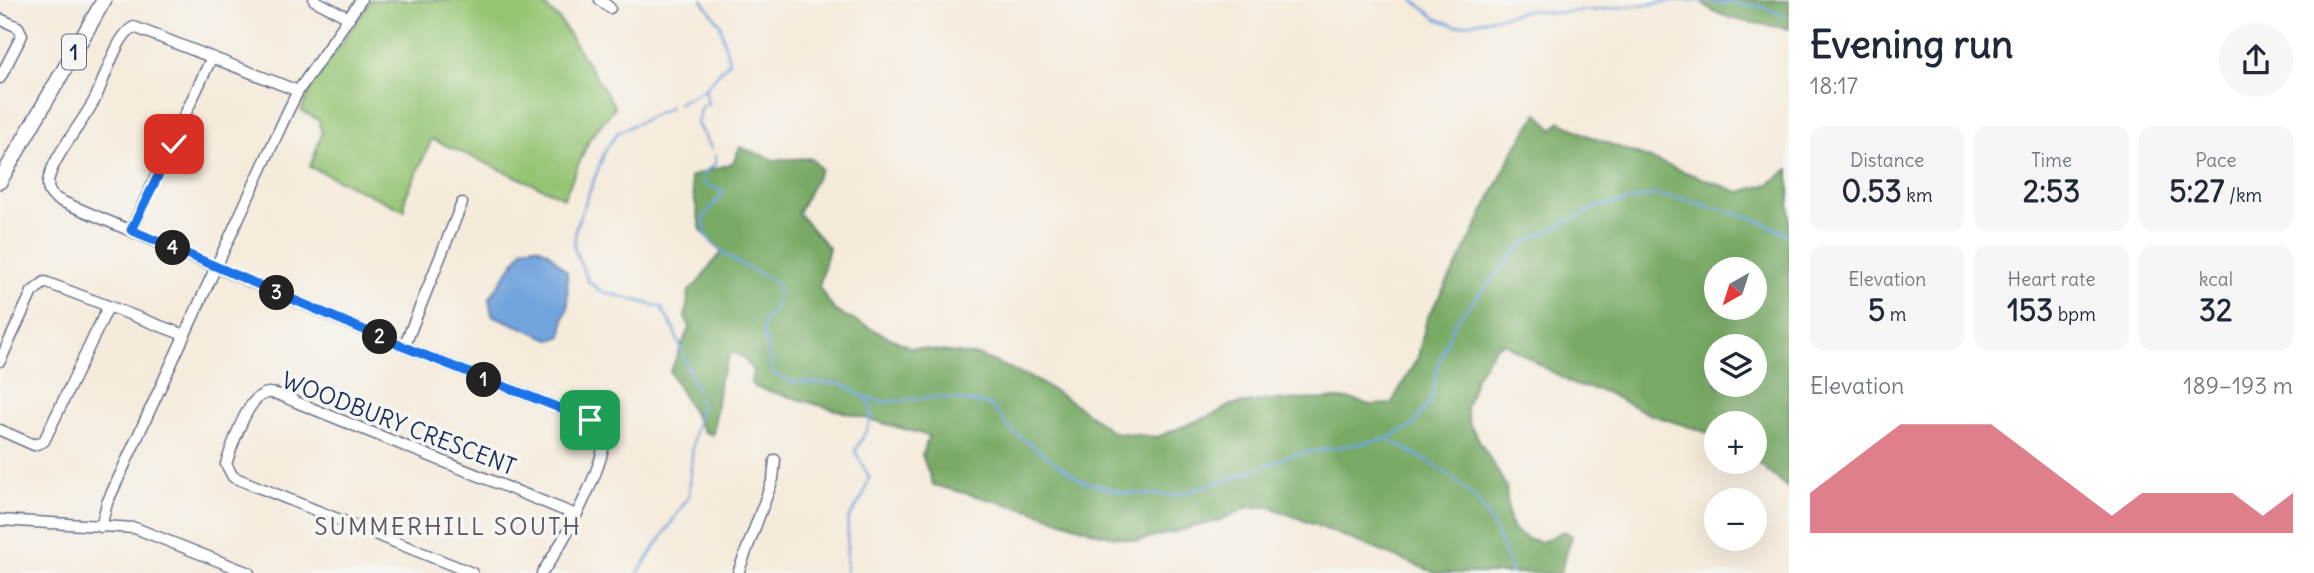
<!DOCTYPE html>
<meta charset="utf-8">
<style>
:root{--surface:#fff;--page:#f6f6f7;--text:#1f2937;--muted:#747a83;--accent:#d1495b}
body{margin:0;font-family:Delius,sans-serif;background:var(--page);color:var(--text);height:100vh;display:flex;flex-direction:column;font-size:26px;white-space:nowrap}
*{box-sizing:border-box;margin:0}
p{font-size:23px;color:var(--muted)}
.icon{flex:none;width:38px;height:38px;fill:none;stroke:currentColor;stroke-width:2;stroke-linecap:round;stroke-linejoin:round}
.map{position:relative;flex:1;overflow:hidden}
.panel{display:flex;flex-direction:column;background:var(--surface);width:525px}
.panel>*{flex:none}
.needle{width:46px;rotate:219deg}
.controls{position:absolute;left:1704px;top:257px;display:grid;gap:14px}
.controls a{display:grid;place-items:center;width:63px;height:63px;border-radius:50%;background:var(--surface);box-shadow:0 7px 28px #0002;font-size:35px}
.pin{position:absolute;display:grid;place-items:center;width:60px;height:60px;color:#fff;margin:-30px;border-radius:14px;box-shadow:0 4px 10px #0006}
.km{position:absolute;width:35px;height:35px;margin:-18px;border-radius:50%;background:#222;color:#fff;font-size:19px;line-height:35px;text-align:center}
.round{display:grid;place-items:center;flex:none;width:74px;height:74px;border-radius:37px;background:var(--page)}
.overview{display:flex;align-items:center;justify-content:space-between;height:119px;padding:0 21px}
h1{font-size:38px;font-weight:700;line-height:52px}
.stats{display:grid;grid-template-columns:repeat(3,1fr);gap:10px;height:119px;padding:7px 21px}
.stats div{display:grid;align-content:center;border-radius:14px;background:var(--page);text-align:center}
.stats b{font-size:30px;font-weight:700}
.stats small{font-size:19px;font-weight:400}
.stats p{font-size:19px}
.chart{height:196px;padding:14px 21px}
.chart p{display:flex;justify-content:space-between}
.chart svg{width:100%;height:126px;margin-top:7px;fill:var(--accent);opacity:.7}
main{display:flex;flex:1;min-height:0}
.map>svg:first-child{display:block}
.green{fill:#95c473;stroke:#587a68;stroke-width:2}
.forest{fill:#78aa65;stroke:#4a6c62;stroke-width:2;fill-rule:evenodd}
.water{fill:#72a4dd;stroke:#466a9e;stroke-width:2}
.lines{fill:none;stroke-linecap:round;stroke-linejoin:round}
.stream{stroke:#72a4dd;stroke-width:2.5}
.minor-casing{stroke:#67718a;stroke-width:13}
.major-casing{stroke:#67718a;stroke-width:17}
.minor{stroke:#fff;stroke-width:10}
.major{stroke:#fff;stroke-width:14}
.route-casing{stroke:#fff;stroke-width:14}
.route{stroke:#1a73e8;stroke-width:9}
.labels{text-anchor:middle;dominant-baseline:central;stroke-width:7;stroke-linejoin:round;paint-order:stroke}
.shield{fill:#f6f6f2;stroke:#5d6b8a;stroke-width:2}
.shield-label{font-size:21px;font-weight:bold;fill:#1b2f5e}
.street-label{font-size:23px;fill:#1b2f5e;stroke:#f6f6f2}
.neighbourhood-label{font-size:24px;letter-spacing:2px;fill:#5c5564;stroke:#f6f6f2}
</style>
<main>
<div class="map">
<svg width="1789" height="573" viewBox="0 0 1789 573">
<rect width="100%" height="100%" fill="#f6f6f2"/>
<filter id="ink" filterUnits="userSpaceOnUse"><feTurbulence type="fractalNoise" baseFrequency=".0143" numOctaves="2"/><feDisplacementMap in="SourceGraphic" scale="14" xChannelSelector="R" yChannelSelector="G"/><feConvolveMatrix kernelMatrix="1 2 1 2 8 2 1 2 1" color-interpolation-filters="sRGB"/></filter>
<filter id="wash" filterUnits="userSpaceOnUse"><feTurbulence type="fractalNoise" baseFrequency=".00686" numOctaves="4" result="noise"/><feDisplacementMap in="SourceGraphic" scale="28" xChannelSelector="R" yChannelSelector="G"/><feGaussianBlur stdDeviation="1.57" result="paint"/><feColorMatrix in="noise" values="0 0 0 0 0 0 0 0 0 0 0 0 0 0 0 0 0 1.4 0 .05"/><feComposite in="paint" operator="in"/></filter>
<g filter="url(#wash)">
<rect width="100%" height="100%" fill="#f5ebdb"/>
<polygon class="green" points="371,0 538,0 559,19 615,107 590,138 564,198 432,139 405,198 405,211 310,167 322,134 319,120 301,111 311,87"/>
<g class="forest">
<path d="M1700,0h89v29c-27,-6 -70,-6 -89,-29z"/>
<path d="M1538,113l15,17 7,-9 26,14 153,57 30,-8 20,-15v320l-34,-29v-36h-38v12l-68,-22 -46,-23 -29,-6 -70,-42 -9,5 -19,29 -10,31 3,15 37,63 3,35 5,9 14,9 14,3 22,-11 8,5 -12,37h-124l-166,-66h-21l-31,14 -80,20 -38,-7 -70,-24 -97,-25 -11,-30 7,-19 -174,-49 -4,-4 2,-12 -11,-15 -11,-4 -11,27 -7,56 -9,-3 -34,-60 20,-46 -5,-8 4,-27c14,-11 19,-26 33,-38l-21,-23 -11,-53 43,-14 7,-16 34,13 37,-2 10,11 -23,44 31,35 -10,39 16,24 74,36 71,9 50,21 41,24 42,31 44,5 62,-25 11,-7 40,-5 80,-1 21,6 20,-1 27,-47 9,-39 34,-60 54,-110zM1717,270h38v38h-38zM1717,346h38v39h-38z"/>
</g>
<polygon class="water" points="535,246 547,251 567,272 568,307 564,317 562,336 552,340 492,315 489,299 524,248"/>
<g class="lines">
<g class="stream">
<polyline points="1413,0 1437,19 1457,26 1531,10 1551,13 1598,10 1685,0"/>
<polyline points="1686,0 1759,6 1785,16"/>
<polyline points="705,89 708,104 701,106 697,124 712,149"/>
<polyline points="678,103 705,89 729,62 720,24 702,0"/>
<polyline points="670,107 617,133 605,151 576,227 574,247 588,281 600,291 661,307 674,330 696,390"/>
<path d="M716,155l-1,9 -12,10 -2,7 23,12c-6,7 -17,17 -20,26 -7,30 55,53 74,65 1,16 0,25 -13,35l-2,11 10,43 18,9 51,2 21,12 20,6 56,-5 52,8 20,25 69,50 44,13 53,2 72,-22 42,-18 95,-16 27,-13 19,-28 6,-34 17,-42 69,-79 73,-36 58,-12 24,3 74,20 36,17"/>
<path d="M1386,439c38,19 75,37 100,74 11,17 18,41 26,60"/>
<polyline points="638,573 689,496 693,442 701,403 699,397"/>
<path d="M846,573l2,-53 15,-24 6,-19 -14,-26c8,-15 25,-37 11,-52"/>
</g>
</g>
</g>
<g filter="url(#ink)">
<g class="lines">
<g class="minor-casing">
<g id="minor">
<polyline points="314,0 349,18"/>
<polyline points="600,0 610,8"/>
<polyline points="0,19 18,27 22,35 0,78"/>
<path d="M298,91l-164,-64c-16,6 -30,53 -38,70 -12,25 -44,60 -48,85 -1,12 6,16 15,20l341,145 186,73 15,16c-2,35 -42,107 -63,137"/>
<polyline points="131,230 211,59"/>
<polyline points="404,347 462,203"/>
<polyline points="0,361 32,292 45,282 184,335"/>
<polyline points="0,430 34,445 44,441 108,307"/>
<polyline points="0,520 135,528 249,573"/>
<polyline points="101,527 107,503 288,111 298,91 361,0"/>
<path d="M472,573l-239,-96 -7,-13c6,-17 22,-73 44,-71 9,0 19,6 26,9l280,113"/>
<polyline points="738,573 773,479 775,460"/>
</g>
</g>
<g class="major-casing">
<polyline id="major" points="0,181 104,0"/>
</g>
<use href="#minor" class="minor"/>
<use href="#major" class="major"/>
</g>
</g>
<g class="lines" filter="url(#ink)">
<g class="route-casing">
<polyline id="route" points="174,144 131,230 404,347 590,420"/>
</g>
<use href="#route" class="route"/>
</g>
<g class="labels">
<rect class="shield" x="62" y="34.5" width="24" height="35" rx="5"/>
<g class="shield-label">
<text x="74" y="52">1</text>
</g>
<g class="street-label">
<text transform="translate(399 423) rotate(21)">WOODBURY CRESCENT</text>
</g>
<g class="neighbourhood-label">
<text x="448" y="526">SUMMERHILL SOUTH</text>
</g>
</g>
</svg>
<div class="controls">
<a><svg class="needle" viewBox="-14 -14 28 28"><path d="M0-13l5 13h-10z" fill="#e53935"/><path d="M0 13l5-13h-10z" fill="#747a83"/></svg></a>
<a><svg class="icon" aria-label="layers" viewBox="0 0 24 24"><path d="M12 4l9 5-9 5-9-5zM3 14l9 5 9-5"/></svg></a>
<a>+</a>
<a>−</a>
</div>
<div class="pin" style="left:590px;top:420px;background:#1e9e55"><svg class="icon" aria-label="arrive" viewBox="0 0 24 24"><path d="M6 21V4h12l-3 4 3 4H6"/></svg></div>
<div class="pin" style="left:174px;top:144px;background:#d93025"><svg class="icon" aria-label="check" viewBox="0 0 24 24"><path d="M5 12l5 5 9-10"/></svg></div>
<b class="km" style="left:484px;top:380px">1</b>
<b class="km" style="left:380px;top:337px">2</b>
<b class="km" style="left:277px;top:293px">3</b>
<b class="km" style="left:173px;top:248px">4</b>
</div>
<section class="panel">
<div class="overview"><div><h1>Evening run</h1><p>18:17</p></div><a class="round"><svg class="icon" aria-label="share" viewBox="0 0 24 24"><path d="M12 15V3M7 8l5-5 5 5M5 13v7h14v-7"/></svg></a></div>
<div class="stats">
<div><p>Distance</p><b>0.53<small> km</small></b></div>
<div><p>Time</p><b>2:53</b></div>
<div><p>Pace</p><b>5:27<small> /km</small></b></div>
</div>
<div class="stats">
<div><p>Elevation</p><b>5<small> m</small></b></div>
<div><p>Heart rate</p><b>153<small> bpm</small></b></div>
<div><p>kcal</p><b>32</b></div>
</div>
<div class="chart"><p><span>Elevation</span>189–193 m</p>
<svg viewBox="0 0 160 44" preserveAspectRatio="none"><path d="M0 44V30L10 22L20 14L30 6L40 6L50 6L60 6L70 14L80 22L90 30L100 38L110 30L120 30L130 30L140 30L150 38L160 30V44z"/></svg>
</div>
</section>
</main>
